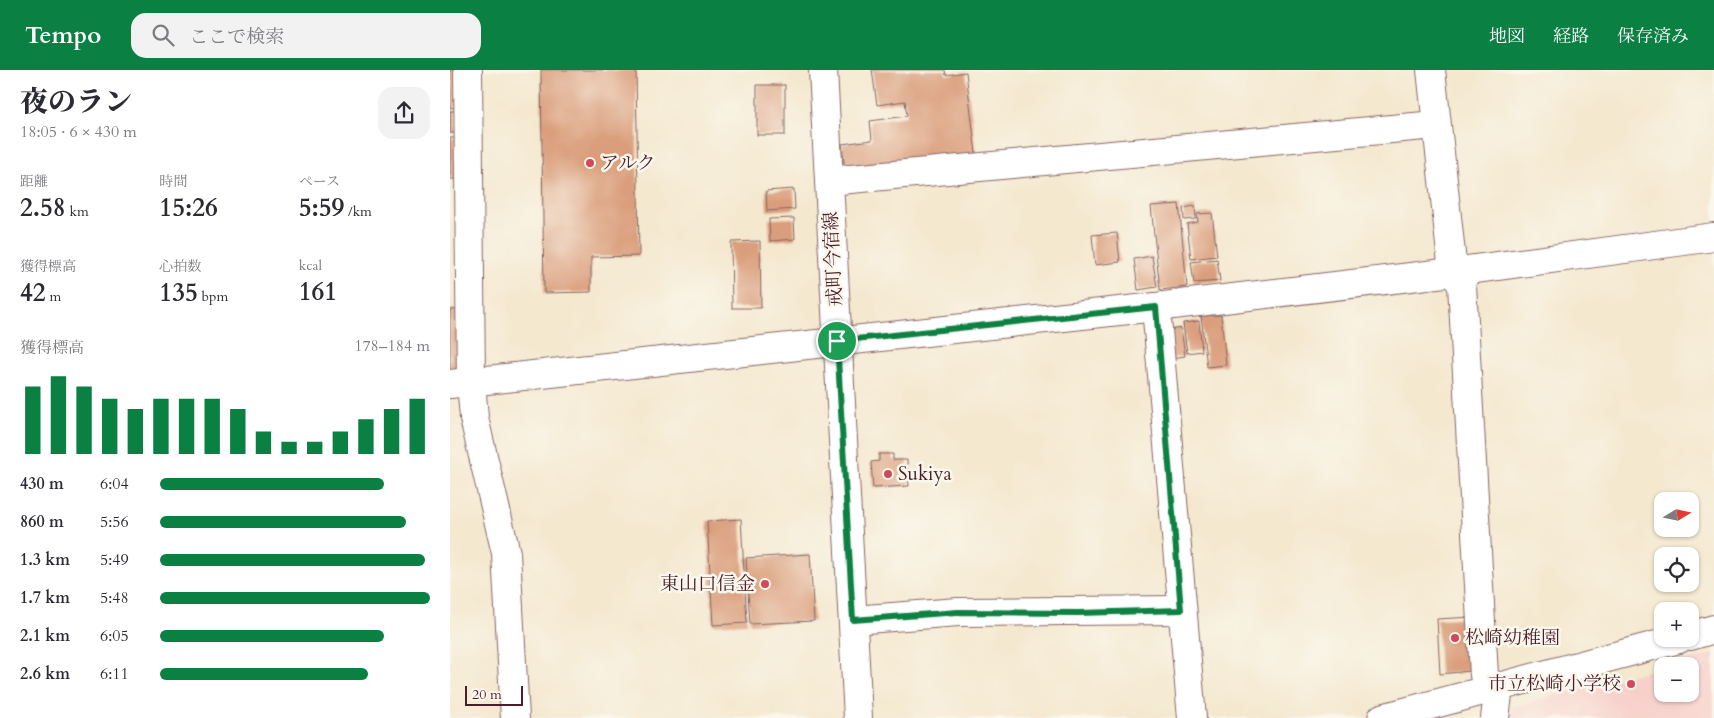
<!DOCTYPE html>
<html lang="ja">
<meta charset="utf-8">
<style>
:root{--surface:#fff;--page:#f2f2f3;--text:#2b2b33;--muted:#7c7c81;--accent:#0b8043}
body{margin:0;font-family:Cardo,"Noto Serif JP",serif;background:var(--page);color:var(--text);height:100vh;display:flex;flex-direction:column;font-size:19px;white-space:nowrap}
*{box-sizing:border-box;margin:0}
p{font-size:16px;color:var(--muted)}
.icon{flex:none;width:28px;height:28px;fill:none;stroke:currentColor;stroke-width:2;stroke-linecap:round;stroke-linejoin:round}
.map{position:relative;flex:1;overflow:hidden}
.panel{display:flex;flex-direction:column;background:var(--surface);width:450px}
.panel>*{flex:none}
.needle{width:32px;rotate:80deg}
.fabs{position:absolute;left:1204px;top:422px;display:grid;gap:10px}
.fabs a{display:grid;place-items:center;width:45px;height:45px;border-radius:10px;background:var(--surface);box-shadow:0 1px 4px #0004;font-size:25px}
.scale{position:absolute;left:15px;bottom:12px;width:58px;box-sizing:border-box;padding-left:5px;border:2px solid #4a1f2b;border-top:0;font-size:14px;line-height:18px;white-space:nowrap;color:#4a1f2b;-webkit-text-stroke:4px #fbf7ec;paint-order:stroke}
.pin{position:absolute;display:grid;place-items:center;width:42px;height:42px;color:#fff;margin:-21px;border:2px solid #fff;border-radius:50%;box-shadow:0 1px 5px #0007}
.round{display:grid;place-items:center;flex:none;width:52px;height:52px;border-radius:15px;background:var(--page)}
.summary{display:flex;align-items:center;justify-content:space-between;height:85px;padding:0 20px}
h1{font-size:28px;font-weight:800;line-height:38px}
.figures{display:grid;grid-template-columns:repeat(3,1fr);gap:8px;height:85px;padding:5px 20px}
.figures div{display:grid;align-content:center}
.figures b{font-size:25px;font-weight:800}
.figures small{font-size:14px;font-weight:400}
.figures p{font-size:14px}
.chart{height:140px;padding:10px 20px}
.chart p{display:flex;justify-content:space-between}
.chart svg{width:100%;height:90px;margin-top:5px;stroke:var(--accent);stroke-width:6}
ul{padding:0 20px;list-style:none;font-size:16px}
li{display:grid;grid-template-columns:80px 60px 1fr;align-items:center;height:38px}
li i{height:12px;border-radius:6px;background:var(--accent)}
header{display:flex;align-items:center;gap:30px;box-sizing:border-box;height:70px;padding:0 25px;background:var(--accent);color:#fff}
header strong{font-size:24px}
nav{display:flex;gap:28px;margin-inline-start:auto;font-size:18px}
.search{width:350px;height:45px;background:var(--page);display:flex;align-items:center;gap:12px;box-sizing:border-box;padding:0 18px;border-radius:15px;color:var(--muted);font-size:19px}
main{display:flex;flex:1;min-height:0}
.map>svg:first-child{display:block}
.built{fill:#f7d0ca}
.building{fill:#da9e7b}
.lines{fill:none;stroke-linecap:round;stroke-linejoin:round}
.minor-casing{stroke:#866564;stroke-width:30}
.minor{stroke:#fff;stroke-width:28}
.route-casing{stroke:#fff;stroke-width:10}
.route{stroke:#0b8043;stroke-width:6}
.poi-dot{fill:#d1495b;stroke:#fbf7ec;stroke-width:2}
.labels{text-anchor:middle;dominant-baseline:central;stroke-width:5;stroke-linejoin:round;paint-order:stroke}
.poi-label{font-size:19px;fill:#4a1f2b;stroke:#fbf7ec;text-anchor:start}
.street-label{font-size:19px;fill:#4a1f2b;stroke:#fbf7ec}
</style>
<header>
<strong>Tempo</strong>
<div class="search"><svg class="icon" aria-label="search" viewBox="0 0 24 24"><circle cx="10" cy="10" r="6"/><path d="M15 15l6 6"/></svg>ここで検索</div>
<nav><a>地図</a><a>経路</a><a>保存済み</a></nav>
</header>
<main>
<section class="panel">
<div class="summary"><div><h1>夜のラン</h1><p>18:05 · 6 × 430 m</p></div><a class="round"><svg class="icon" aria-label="share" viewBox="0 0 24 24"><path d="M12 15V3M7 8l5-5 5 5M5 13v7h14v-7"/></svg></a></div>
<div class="figures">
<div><p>距離</p><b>2.58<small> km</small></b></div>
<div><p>時間</p><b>15:26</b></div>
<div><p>ペース</p><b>5:59<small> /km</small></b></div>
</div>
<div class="figures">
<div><p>獲得標高</p><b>42<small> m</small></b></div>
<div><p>心拍数</p><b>135<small> bpm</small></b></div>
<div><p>kcal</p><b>161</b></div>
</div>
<div class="chart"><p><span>獲得標高</span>178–184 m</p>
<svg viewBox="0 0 160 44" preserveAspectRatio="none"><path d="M5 44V11M15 44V6M25 44V11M35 44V17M45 44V22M55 44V17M65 44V17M75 44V17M85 44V22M95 44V33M105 44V38M115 44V38M125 44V33M135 44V27M145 44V22M155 44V17"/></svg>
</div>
<ul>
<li><b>430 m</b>6:04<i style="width:83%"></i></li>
<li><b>860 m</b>5:56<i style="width:91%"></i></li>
<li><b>1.3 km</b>5:49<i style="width:98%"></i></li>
<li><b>1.7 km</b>5:48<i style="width:100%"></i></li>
<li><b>2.1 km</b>6:05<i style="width:83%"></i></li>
<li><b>2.6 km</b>6:11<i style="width:77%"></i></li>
</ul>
</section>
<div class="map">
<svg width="1264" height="648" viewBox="0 0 1264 648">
<rect width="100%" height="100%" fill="#fbf7ec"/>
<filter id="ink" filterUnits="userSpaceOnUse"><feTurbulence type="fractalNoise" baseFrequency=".02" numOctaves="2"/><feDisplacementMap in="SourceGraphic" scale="10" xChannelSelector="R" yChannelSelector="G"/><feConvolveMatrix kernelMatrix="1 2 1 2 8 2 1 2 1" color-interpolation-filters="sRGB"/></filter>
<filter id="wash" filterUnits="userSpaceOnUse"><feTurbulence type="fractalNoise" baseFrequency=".0096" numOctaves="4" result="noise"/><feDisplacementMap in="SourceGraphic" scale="20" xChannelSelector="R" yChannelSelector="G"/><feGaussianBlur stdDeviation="1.12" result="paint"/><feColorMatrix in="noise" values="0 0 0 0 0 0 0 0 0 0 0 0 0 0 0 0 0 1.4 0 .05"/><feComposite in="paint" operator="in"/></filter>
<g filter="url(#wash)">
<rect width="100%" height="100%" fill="#f4e8cf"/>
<polygon class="built" points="1264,584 1264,648 1055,648 1063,637 1212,597 1212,624 1240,624 1240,596 1217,596"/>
<g id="blocks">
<g class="building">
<polygon points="0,0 6,0 7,37 0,38"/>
<polygon points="91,0 186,0 189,186 141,187 141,222 94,223"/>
<polygon points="422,0 495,0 496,5 516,2 526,84 395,100 392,74 422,70 420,51 457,46 455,31 427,35"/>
<rect x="307" y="15" width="28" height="50"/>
<rect x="0" y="41" width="6" height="22"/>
<polygon points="0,68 8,68 10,109 0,109"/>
<polygon points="344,119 345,139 317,141 316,121"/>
<polygon points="729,134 737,217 710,220 701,136"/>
<polygon points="745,136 746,149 734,150 733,138"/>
<polygon points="762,143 767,186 741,189 737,154 748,152 747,144"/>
<polygon points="344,148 345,169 320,171 319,149"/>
<polygon points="667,163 670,192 645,195 642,165"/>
<polygon points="310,171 311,238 282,238 281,172"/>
<polygon points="702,186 707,217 688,220 684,189"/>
<polygon points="767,189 770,211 744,213 741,192"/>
<polygon points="12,239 16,298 0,300 0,240"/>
<polygon points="771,245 776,295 757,297 751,246"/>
<polygon points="749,251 752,281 737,283 733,253"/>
<polygon points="731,258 735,286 716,289 713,261"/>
<polygon points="429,384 443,384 443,390 457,390 459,416 423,418 421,392 429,391"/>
<polygon points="291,449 297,553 263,555 257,451"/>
<polygon points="360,484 364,551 300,554 296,488"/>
<polygon points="1023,547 1018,566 1020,601 990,604 987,549"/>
</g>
</g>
</g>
<g filter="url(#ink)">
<use href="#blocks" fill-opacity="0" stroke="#866564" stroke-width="1"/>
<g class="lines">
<g class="minor-casing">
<g id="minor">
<polyline points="18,0 21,312 24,348 56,483 65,648"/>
<polyline points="373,0 408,648"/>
<polyline points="981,0 1003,202 1012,215 1034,605 1038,620"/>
<polyline points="379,111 985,55"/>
<polyline points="706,237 742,648"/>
<polyline points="0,314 706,237 1003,202 1264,167"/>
<polyline points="403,550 508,542 731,540"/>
<polyline points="1240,566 1264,559"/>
<polyline points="932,648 1229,569"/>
<polyline points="1045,648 1049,617"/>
</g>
</g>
<use href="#minor" class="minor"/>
</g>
</g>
<g class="lines" filter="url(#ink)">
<g class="route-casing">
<polygon id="route" points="706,237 731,540 629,543 508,542 403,550 387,271"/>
</g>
<use href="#route" class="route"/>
</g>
<g class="poi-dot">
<circle cx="140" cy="93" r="5"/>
<circle cx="438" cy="404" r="5"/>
<circle cx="315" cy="514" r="5"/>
<circle cx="1005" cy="568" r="5"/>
<circle cx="1181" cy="614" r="5"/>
</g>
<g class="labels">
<g class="poi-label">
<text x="150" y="93">アルク</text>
<text x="448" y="404">Sukiya</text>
<text x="305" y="514" text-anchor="end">東山口信金</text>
<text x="1015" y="568">松崎幼稚園</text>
<text x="1171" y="614" text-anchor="end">市立松崎小学校</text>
</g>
<g class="street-label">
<text transform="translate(383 189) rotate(-93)">戒町今宿線</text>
</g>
</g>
</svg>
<div class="fabs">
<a><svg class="needle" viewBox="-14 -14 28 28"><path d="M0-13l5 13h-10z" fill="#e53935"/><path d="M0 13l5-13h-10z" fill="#7c7c81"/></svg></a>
<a><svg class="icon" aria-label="locate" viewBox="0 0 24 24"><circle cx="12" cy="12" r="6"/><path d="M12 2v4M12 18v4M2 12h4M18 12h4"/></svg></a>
<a>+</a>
<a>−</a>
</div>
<div class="scale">20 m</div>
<div class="pin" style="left:387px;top:271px;background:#1e9e55"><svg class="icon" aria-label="arrive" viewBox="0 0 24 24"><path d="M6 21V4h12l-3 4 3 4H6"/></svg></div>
</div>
</main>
